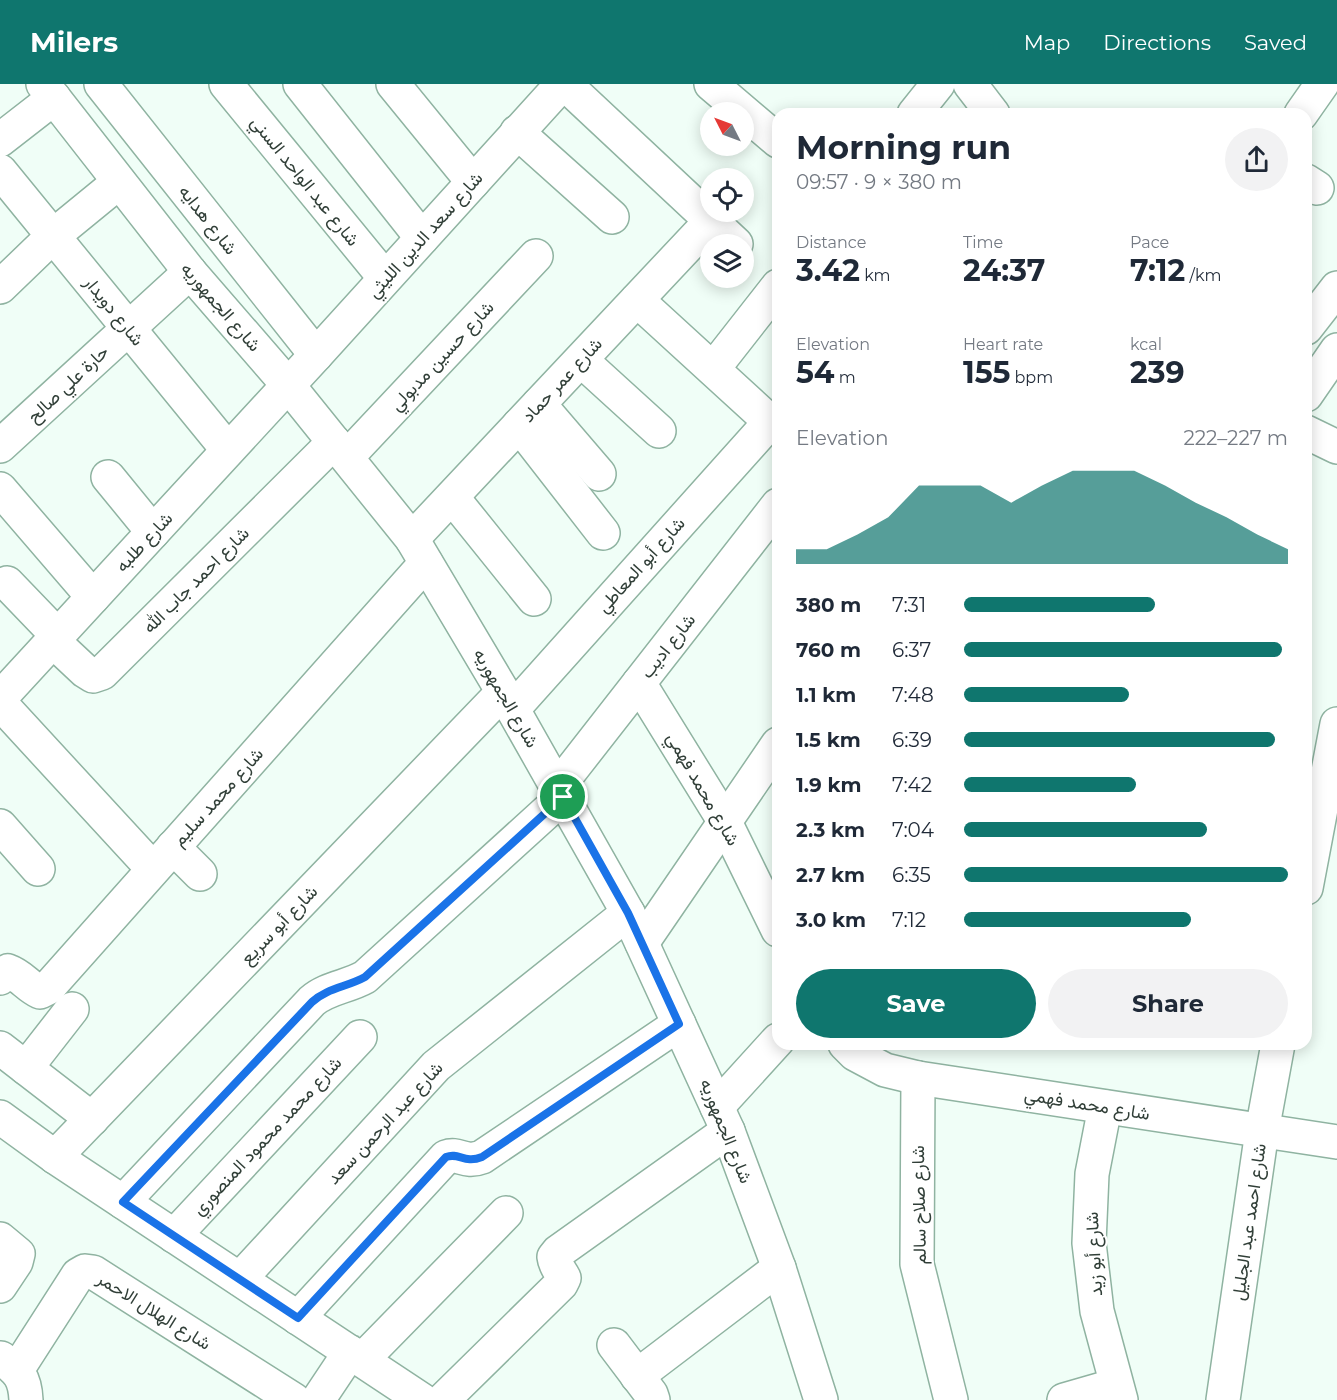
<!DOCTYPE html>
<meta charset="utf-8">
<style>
:root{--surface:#fff;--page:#f2f2f3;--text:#1f2937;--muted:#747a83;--accent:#0f766e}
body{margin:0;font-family:Montserrat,Vazirmatn,sans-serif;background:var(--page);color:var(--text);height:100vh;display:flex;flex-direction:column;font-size:22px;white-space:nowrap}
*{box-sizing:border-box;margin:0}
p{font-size:20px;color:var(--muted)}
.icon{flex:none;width:33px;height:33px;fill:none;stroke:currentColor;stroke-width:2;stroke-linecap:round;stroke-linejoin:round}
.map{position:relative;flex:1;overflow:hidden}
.details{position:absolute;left:772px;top:24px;width:540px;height:942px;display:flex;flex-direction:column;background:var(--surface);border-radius:18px;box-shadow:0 3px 15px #0003}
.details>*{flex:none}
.needle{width:39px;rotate:312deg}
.fabs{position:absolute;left:700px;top:18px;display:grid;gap:12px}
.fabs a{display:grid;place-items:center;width:54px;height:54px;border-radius:50%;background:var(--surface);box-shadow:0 3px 15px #0003;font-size:30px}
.pin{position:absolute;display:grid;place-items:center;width:51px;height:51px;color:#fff;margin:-26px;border:3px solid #fff;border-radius:50%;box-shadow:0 2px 6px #0007}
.round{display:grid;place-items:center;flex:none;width:63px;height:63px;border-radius:32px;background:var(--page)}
.overview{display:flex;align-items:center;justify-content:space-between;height:102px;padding:0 24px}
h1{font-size:33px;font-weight:700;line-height:45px}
.stats{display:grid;grid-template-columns:repeat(3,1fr);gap:9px;height:102px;padding:6px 24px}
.stats div{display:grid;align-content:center}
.stats b{font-size:30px;font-weight:700}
.stats small{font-size:16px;font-weight:400}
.stats p{font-size:16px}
.chart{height:168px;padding:12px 24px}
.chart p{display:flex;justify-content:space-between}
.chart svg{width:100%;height:108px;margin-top:6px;fill:var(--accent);opacity:.7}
.cta{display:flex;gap:12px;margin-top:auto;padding:12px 24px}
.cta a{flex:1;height:69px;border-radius:36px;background:var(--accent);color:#fff;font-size:24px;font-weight:700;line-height:69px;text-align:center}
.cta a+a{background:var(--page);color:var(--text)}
ul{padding:0 24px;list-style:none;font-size:20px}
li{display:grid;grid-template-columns:96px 72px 1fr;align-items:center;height:45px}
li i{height:15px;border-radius:8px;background:var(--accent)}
header{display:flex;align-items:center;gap:36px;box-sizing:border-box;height:84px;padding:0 30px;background:var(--accent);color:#fff}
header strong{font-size:28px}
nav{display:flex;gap:33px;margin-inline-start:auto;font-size:21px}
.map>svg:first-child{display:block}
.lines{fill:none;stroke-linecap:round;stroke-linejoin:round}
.minor-casing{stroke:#8fb3a1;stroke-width:36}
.minor{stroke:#fff;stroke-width:33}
.route-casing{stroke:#fff;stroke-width:12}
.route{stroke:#1a73e8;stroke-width:8}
.labels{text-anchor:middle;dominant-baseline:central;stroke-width:4.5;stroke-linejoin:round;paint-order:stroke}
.street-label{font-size:18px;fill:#313f38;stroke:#fff}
</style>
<header>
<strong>Milers</strong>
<nav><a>Map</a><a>Directions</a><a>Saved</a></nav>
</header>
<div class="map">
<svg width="1337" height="1316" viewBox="0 0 1337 1316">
<rect width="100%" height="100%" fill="#f0fef7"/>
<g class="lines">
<g class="minor-casing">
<g id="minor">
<polyline points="43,0 190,188 288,301 412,455 503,608 628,829 728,1047 779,1184 821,1316"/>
<polyline points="101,0 316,271"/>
<polyline points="226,0 385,194"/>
<polyline points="300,0 422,154"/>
<polyline points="393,0 473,98"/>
<polyline points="565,0 736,160"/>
<polyline points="711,0 778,57"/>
<polyline points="970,0 993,30"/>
<polyline points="914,30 938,0"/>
<polyline points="1301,30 1322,0"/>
<polyline points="517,48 612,133"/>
<polyline points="0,56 54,14"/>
<polyline points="0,87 228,366"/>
<polyline points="1306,97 1317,104"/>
<polyline points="0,203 53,152 119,98"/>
<polyline points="637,216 778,345"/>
<polyline points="1306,244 1337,204"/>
<polyline points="581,276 659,347"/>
<polyline points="713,285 778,202"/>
<polyline points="1306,311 1337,266"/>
<polyline points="539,320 599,390"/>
<polyline points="519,341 603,449"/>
<polyline points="1306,348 1337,363"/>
<polyline points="0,362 190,188"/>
<polyline points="347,373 536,172"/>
<polyline points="108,393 153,448"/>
<polyline points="0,405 93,513"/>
<polyline points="452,413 534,515"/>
<polyline points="412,455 711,137"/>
<polyline points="7,499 58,552"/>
<polyline points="53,557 85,587 93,592 102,589 334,358"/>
<polyline points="639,599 725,738 778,846"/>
<polyline points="0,614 316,271 562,0"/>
<polyline points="0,619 153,785"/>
<polyline points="513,625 770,338"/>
<polyline points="557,704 778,421"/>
<polyline points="0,742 38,785"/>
<polyline points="173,763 200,790"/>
<polyline points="1306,804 1337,640"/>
<polyline points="642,859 778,660"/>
<path d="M0,894l8,-7c14,5 19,15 32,21l8,-4 378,-425"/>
<polyline points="845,960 855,970 885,986 918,994 1337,1058"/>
<polyline points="0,964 92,1035"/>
<polyline points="26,984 72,925"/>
<polyline points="918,994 917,1180 951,1316"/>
<polyline points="717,1023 778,956"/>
<polyline points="1105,1023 1092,1090 1089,1159 1097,1227 1121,1316"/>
<polyline points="0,1033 55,1073 422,1316"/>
<polyline points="55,1073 503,608"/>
<path d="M123,1118l189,-201c15,-13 35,-14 53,-24l198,-180"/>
<polyline points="174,1152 360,953"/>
<polyline points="0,1155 18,1170 16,1178 0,1202"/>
<polyline points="240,1195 436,982 628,829"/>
<path d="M298,1234l148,-161c13,-5 18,7 36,0l197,-133"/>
<polyline points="614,1261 651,1310 653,1316"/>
<path d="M1,1274c18,13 24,20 25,42"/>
<polyline points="362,1276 506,1129"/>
<polyline points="17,1286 78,1191 85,1187 93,1188 294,1316"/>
<polyline points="637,1292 779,1184"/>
<polyline points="318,1316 350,1268"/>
<path d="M443,1316l118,-116 3,-6c-4,-8 -9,-12 -10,-21l4,-5 170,-121"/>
<polyline points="1064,1316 1116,1301"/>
<polyline points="1223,1316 1262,1047 1278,960"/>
</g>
</g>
<use href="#minor" class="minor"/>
</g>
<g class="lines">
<g class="route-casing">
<path id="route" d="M563,713l65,116 51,111 -197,133c-18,7 -23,-5 -36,0l-148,161 -175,-116 189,-200c15,-14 35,-15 53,-25z"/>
</g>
<use href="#route" class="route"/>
</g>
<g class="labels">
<g class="street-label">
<text transform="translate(305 97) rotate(51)">شارع عبد الواحد السني</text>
<text transform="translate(208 136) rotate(52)">شارع هدايه</text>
<text transform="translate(425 151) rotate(-48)">شارع سعد الدين الليثي</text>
<text transform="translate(221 223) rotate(49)">شارع الجمهوريه</text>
<text transform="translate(114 227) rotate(51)">شارع دويدار</text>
<text transform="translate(442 272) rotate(-47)">شارع حسين مدبولي</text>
<text transform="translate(562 296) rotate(-47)">شارع عمر حماد</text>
<text transform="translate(68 300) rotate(-43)">حارة علي صالح</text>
<text transform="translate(144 458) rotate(-47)">شارع طلبه</text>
<text transform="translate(641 481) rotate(-48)">شارع أبو المعاطي</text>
<text transform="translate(196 496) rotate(-45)">شارع احمد جاب الله</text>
<text transform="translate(668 562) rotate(-52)">شارع اديب</text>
<text transform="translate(506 614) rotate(60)">شارع الجمهوريه</text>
<text transform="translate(703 705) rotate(60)">شارع محمد فهمي</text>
<text transform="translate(218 713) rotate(-48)">شارع محمد سليم</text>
<text transform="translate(279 841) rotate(-46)">شارع أبو سريع</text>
<text transform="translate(1087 1020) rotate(9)">شارع محمد فهمي</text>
<text transform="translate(385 1039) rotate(-47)">شارع عبد الرحمن سعد</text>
<text transform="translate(726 1047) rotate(68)">شارع الجمهوريه</text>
<text transform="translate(267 1052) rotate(-47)">شارع محمد محمود المنصوري</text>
<text transform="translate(919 1121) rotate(-91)">شارع صلاح سالم</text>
<text transform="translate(1249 1138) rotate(-82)">شارع احمد عبد الجليل</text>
<text transform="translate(1094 1170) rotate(-93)">شارع أبو زيد</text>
<text transform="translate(154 1227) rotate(32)">شارع الهلال الاحمر</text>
</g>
</g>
</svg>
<div class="fabs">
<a><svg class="needle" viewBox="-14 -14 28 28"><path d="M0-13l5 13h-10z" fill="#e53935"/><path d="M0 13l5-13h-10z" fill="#747a83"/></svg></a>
<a><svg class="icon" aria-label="locate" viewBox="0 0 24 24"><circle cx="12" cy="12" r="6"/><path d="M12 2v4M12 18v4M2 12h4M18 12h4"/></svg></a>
<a><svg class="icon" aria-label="layers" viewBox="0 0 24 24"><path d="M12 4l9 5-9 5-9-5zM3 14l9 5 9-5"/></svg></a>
</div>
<div class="pin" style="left:563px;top:713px;background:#1e9e55"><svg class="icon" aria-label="arrive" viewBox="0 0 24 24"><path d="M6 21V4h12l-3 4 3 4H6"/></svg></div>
<section class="details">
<div class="overview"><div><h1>Morning run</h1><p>09:57 · 9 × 380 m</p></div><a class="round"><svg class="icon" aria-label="share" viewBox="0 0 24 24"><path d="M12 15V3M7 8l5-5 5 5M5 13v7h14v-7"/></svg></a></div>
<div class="stats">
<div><p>Distance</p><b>3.42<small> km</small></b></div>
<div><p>Time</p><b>24:37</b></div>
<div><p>Pace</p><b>7:12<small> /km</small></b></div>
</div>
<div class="stats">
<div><p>Elevation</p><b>54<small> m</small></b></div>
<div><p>Heart rate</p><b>155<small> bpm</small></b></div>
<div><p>kcal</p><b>239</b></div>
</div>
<div class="chart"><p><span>Elevation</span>222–227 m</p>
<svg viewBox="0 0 160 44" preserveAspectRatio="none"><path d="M0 44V38L10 38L20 32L30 25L40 12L50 12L60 12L70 19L80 12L90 6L100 6L110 6L120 12L130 19L140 25L150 32L160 38V44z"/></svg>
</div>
<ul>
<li><b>380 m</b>7:31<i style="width:59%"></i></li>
<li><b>760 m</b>6:37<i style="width:98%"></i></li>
<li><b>1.1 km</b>7:48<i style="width:51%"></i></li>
<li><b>1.5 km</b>6:39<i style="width:96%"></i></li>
<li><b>1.9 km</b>7:42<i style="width:53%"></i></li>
<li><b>2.3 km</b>7:04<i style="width:75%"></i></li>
<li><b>2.7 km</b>6:35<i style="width:100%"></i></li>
<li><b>3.0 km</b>7:12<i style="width:70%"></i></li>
</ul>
<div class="cta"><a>Save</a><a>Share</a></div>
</section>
</div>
